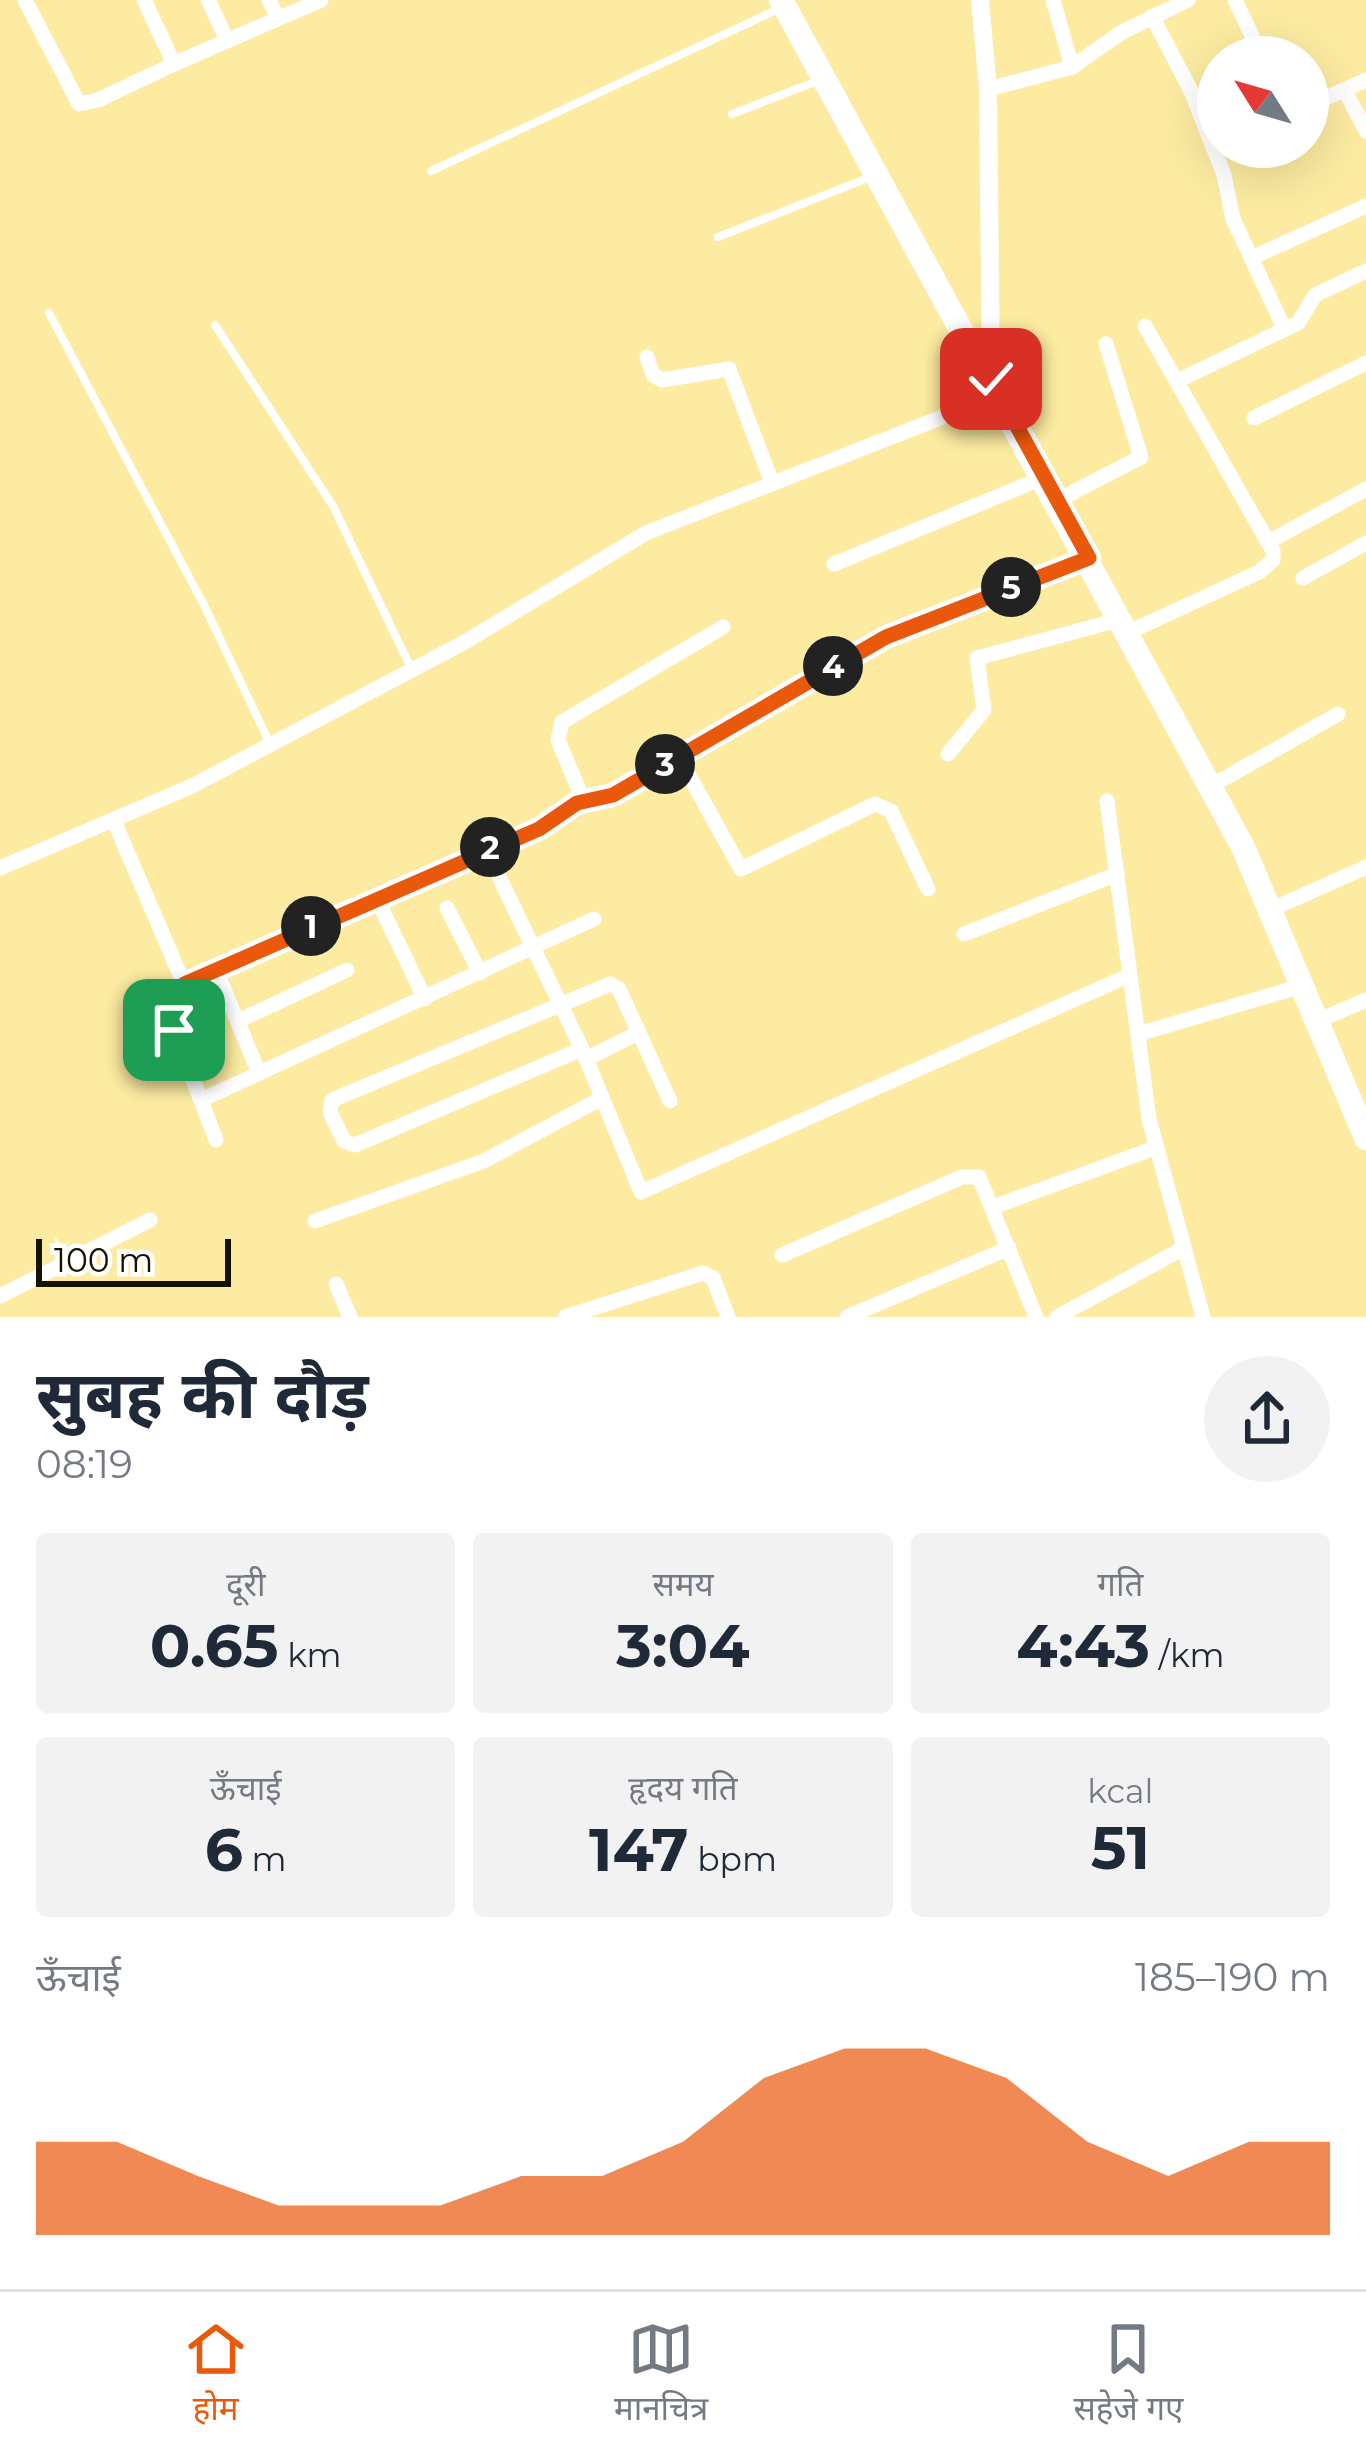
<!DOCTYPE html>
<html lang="hi">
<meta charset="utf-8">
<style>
:root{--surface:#fff;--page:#f2f2f3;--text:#1f2937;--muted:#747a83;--line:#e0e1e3;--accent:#ea580c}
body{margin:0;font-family:Montserrat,"Noto Sans Devanagari",sans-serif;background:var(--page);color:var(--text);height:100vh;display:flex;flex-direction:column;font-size:45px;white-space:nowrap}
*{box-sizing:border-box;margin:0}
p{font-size:39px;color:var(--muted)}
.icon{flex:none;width:66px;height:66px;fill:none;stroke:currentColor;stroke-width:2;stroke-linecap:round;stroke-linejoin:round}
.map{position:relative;height:1317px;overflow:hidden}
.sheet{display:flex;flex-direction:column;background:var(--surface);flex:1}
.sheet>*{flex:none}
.needle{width:78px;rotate:307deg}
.buttons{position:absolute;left:1197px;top:36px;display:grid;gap:24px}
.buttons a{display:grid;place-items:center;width:132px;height:132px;border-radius:50%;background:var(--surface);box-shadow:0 12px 48px #0002;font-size:60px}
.scale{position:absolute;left:36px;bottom:30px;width:195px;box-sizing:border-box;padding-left:12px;border:6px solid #171200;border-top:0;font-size:33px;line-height:42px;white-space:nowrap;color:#171200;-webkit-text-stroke:9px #fff;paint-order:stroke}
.pin{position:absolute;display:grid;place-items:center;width:102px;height:102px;color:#fff;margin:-51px;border-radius:24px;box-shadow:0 6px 18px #0006}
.km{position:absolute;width:60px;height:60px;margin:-30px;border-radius:50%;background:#222;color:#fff;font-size:33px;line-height:60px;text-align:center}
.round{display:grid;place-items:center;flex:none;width:126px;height:126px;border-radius:63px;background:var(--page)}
.head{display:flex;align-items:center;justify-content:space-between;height:204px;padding:0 36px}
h1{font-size:66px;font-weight:700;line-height:90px}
.stats{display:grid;grid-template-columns:repeat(3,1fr);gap:18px;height:204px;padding:12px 36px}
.stats div{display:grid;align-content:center;border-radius:12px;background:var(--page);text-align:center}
.stats b{font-size:60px;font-weight:700}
.stats small{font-size:33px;font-weight:400}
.stats p{font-size:33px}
.chart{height:336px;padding:24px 36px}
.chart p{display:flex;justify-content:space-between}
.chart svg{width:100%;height:216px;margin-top:12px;fill:var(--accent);opacity:.7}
.tabs{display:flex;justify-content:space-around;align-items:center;height:168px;border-top:3px solid var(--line);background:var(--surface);font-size:33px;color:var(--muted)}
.tabs a{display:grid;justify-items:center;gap:6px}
.tabs .selected{color:var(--accent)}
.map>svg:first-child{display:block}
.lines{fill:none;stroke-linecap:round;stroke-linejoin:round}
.service{stroke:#fff;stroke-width:8}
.minor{stroke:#fff;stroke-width:15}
.tertiary{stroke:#fff;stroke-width:18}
.primary{stroke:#fff;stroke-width:24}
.route-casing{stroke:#fff;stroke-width:24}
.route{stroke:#ea580c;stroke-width:15}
</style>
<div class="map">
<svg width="1366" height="1317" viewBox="0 0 1366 1317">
<rect width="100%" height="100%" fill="#fceba1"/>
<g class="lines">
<g class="service">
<polyline points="732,114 820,80"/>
<polyline points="431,171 783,7"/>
<polyline points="718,237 873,176"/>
<polyline points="49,313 205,607 270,744"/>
<polyline points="215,325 333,506 411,668"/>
</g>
<g class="minor">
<polyline points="25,0 79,104 98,100 174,64"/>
<polyline points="144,0 174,64 321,0"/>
<polyline points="208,0 227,40"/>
<polyline points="269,0 278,18"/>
<polyline points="1053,0 1072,67"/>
<polyline points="1235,0 1262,57"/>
<polyline points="1152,16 1191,91 1224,175 1233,219 1284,328"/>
<polyline points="988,89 1072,67 1122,32 1188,0"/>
<polyline points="1345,91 1366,131"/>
<polyline points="1308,106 1366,80"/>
<polyline points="1251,258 1366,206"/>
<polyline points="647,357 653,375 662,380 729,369 771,480"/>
<polyline points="1177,381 1298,323 1315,295 1366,271"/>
<polyline points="1254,418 1366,363"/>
<polyline points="1058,500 1141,457 1106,344"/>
<polyline points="1268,542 1366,489"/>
<polyline points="834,564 1045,477"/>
<polyline points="1303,578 1366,543"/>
<polyline points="1129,632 1259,572 1273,560 1273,551 1145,326"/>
<polyline points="948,754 984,710 977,658 1122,619"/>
<polyline points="678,756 741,869 875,804 891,811 928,889"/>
<polyline points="1211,786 1338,714"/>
<polyline points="1107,801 1149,1119 1203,1317"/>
<path d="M576,803c75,-15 136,-72 202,-108 105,-56 200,-95 311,-137"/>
<polyline points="114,821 184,984 191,1010 174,1030 216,1140"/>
<polyline points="0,868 192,786 463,643 646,533 999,395"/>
<polyline points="500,879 582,1049 641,1192 1130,975"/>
<polyline points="376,897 425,999"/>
<polyline points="447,908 480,973"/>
<polyline points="1270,910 1366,867"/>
<polyline points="964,934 1117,874"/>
<polyline points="216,970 259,1073"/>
<polyline points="184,984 539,829 581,795 558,740 562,722 723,627"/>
<polyline points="238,1021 347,970"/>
<polyline points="1317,1021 1366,1000"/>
<polyline points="1138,1034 1302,986"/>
<polyline points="582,1049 355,1145 344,1141 330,1112 332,1100 610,984 619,989 670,1101"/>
<polyline points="586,1059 638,1033"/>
<polyline points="201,1100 594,919"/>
<polyline points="993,1207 1155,1148"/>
<polyline points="315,1221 484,1161 602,1098"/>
<polyline points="782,1255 962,1177 979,1177 1036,1317"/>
<polyline points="336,1284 350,1317"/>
<polyline points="0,1296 150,1220"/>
<polyline points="565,1317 703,1273 713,1278 728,1317"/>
<polyline points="847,1317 1009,1248"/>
<polyline points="1057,1317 1182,1249"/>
</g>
<polyline class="tertiary" points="980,0 988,89 991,379"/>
<polyline class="primary" points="781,0 1244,849 1366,1138"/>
</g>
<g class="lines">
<g class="route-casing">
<polyline id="route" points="174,1030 191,1010 184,984 539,829 577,803 613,795 886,637 1089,558 991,379"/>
</g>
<use href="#route" class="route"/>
</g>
</svg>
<div class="buttons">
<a><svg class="needle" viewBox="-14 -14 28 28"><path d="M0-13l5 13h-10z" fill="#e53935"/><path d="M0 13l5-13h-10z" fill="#747a83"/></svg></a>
</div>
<div class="scale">100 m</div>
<div class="pin" style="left:174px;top:1030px;background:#1e9e55"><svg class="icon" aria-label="arrive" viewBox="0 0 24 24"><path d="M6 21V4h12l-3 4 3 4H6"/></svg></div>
<div class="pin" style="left:991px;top:379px;background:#d93025"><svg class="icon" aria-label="check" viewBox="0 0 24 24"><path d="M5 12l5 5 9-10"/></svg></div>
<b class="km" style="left:311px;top:926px">1</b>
<b class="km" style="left:490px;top:847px">2</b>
<b class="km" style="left:665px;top:764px">3</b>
<b class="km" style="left:833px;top:666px">4</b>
<b class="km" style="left:1011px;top:587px">5</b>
</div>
<section class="sheet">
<div class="head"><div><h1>सुबह की दौड़</h1><p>08:19</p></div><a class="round"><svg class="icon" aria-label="share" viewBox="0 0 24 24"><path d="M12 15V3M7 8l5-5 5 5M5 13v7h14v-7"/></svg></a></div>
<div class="stats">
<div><p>दूरी</p><b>0.65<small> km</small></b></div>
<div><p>समय</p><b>3:04</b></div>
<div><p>गति</p><b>4:43<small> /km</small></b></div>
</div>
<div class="stats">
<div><p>ऊँचाई</p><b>6<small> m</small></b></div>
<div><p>हृदय गति</p><b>147<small> bpm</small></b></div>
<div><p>kcal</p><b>51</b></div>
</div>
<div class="chart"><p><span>ऊँचाई</span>185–190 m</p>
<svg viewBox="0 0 160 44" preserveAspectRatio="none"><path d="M0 44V25L10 25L20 32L30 38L40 38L50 38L60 32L70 32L80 25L90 12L100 6L110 6L120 12L130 25L140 32L150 25L160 25V44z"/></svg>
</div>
</section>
<nav class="tabs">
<a class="selected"><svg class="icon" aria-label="home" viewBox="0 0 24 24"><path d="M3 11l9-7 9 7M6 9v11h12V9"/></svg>होम</a>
<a><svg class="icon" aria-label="map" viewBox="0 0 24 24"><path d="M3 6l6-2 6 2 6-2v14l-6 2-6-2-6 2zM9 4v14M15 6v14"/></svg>मानचित्र</a>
<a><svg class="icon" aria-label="saved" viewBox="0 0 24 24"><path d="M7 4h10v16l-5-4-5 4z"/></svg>सहेजे गए</a>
</nav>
